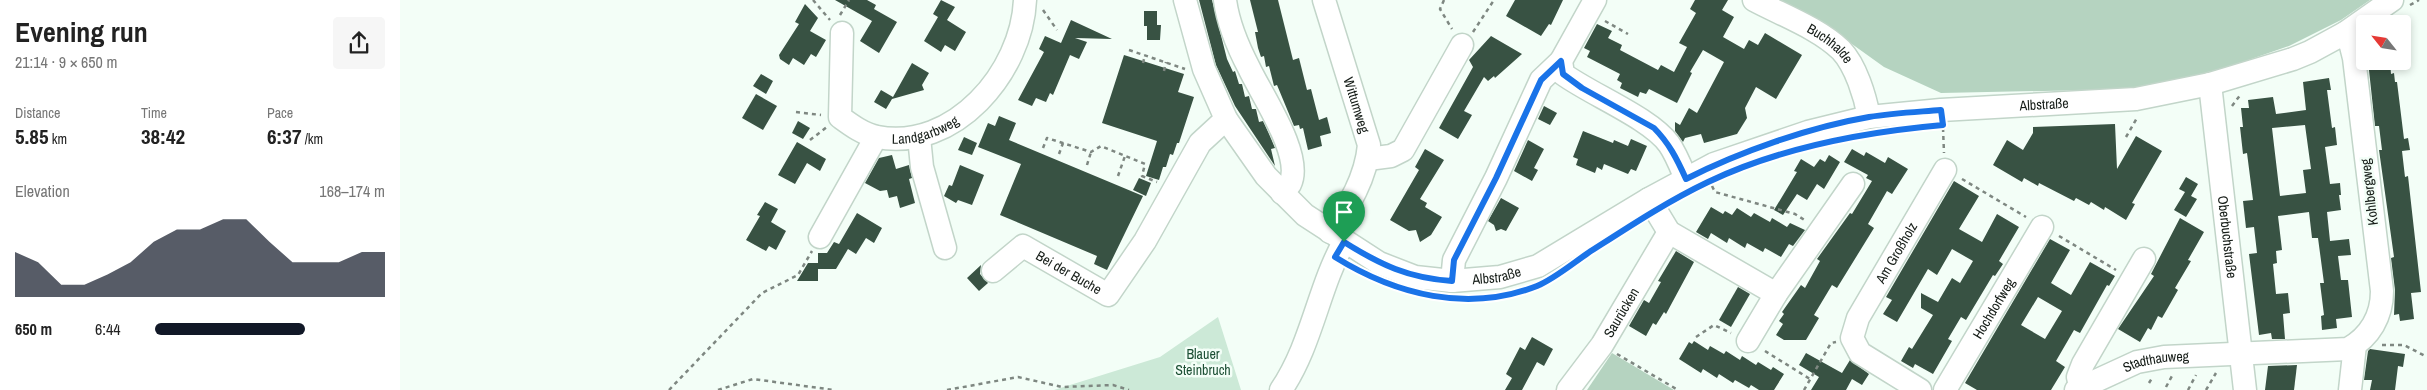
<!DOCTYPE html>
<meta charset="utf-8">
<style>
:root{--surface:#fff;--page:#f6f6f6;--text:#222;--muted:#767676;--accent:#111827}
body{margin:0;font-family:"Archivo Narrow",sans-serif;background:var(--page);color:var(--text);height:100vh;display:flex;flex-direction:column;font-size:19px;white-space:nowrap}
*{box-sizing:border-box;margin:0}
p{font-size:16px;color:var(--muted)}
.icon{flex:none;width:28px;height:28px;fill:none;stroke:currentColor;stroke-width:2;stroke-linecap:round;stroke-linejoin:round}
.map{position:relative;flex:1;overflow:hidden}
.side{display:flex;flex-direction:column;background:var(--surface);width:400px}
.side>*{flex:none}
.needle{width:32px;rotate:300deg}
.buttons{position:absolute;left:1956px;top:15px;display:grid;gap:10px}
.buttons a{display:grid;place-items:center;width:55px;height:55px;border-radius:5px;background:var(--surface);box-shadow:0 2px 8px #0003;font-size:25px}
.pin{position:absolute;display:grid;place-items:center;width:42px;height:42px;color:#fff;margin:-51px -21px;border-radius:50% 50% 50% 0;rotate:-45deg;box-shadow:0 0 5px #0007}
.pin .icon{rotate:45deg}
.round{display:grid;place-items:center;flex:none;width:52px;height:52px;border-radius:5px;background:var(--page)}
.summary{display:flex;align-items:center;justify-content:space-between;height:85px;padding:0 15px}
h1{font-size:28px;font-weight:700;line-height:38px}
.figures{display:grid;grid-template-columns:repeat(3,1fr);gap:8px;height:85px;padding:5px 15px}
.figures div{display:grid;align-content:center}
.figures b{font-size:21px;font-weight:700}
.figures small{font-size:14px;font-weight:400}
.figures p{font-size:14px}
.chart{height:140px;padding:10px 15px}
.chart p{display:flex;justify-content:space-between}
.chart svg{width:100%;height:90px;margin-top:5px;fill:var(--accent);opacity:.7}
ul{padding:0 15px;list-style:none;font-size:16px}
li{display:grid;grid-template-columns:80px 60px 1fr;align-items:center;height:38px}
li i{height:12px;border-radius:6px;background:var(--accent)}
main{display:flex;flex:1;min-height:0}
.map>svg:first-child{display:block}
.green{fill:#cce9d7}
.forest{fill:#b5d3c0}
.building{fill:#385243;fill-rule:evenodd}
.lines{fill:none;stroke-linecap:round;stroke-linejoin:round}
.minor-casing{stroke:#c2d5c9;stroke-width:25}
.path{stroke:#7e8781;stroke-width:2.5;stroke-dasharray:4 4;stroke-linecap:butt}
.minor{stroke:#fff;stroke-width:22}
.route-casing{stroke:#fff;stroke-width:10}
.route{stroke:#1a73e8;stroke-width:6}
.labels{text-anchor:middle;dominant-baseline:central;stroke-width:5;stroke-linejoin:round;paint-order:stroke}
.street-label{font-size:14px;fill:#161d18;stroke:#f3fef7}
.park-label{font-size:14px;fill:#1c4f34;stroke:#f3fef7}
</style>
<main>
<section class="side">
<div class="summary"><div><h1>Evening run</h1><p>21:14 · 9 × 650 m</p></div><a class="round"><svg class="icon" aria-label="share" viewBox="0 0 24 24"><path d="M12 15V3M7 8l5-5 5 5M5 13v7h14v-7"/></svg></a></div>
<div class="figures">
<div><p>Distance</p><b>5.85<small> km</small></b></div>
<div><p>Time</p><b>38:42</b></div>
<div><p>Pace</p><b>6:37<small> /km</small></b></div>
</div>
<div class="chart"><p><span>Elevation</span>168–174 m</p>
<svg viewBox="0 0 160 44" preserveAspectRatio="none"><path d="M0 44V22L10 27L20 38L30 38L40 33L50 27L60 17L70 11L80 11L90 6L100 6L110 17L120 27L130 27L140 27L150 22L160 22V44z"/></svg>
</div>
<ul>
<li><b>650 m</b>6:44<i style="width:65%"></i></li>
</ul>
</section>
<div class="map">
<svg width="2027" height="390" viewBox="0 0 2027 390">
<rect width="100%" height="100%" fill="#f3fef7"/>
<polygon class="green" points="818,317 841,390 654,390 760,357"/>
<g class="forest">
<polygon points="1381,0 1970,0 1941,20 1889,46 1811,73 1736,89 1541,93 1484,67 1431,29"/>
<polygon points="1212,353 1274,390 1187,390"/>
</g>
<g class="building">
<polygon points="435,0 467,0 476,5 474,9 497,22 479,53 460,41 472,21"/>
<polygon points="541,0 555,7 547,20 566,32 555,51 545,45 541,52 524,41 538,17 533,14"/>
<polygon points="799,0 812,0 827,59 833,72 835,71 839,84 842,84 845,97 849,96 852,109 856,109 859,122 863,121 869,134 875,148 871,149 875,166 835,106 816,65"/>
<polygon points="850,0 878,0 893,60 899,58 907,90 911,89 919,120 927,117 931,133 920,136 922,146 908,150 903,128 900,129 899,125 894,126 877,85 874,86 869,66 866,67 864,56 861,57 858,48 855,32 858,32"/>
<polygon points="1115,0 1163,0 1151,25 1149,24 1141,36 1106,16"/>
<polygon points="1295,0 1328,0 1322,10 1334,17 1323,37 1344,49 1349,40 1358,45 1365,33 1402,55 1376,99 1356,87 1345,108 1347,118 1337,134 1304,143 1301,134 1285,138 1283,142 1275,131 1275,122 1280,125 1289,108 1297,113 1324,62 1303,50 1290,72 1292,73 1277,103 1249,89 1246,94 1240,92 1238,97 1220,88 1222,83 1217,80 1220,74 1187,57 1190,51 1184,48 1197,24 1212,31 1208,38 1222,45 1220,50 1258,70 1261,65 1274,72 1287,47 1279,43 1296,13 1290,9"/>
<polygon points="405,4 418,18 410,31 426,40 416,57 411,54 404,65 393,58 389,65 380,59 379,55 399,24 395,22"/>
<polygon points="744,11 757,11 757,25 761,25 760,40 747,40 747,26 744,26"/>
<polygon points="671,20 712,39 675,38 687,42 679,59 670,55 653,95 650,93 646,102 636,98 632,106 618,100 644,52 639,49 645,36 661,43"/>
<polygon points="1091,36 1122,54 1095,78 1094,76 1088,81 1084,77 1064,111 1072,115 1058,139 1039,128 1073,67 1069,60"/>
<polygon points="724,55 784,74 778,92 794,97 779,143 777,143 773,155 770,154 766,167 763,167 759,180 746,176 757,141 702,123"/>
<polygon points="1968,61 1990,61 1991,74 1994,73 1995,82 1997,82 2004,139 2008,138 2010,150 2002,151 2005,177 2008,176 2021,292 2011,293 2014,319 2000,321 1999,314 1994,315 1995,290 1991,258 1994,257 1979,150 1982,150 1979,126 1975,126"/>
<polygon points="512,63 529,73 522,85 524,90 492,99 486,109 474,102 481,90 493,97"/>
<polygon points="361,74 373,81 366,94 353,86"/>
<path d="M1929,78l2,12h-4l5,38 3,-1 2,18 -12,2 5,37 10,-1 1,12h-2l2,15 -14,2 3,29 19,-2 2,16 -13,1 3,24h7l4,37 -16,2 1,9 -15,2 -1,-14 3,-1 -4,-32h4l-6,-45h-6l-3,-26 -31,4 4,34 -6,1 1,12 -4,1 3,30 12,-1 2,20 -7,1 2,25h-13l-1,-6 -12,2 -10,-81 8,-1 -3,-26 -8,1 -3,-27 10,-1 -6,-47 -4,1 -3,-27h3l-2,-19h8l-1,-8 25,-3 3,17 30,-4 -3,-28zM1905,125l6,44 -8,1 3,23 -26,3 -8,-68z"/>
<polygon points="356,94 377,106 363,130 342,118"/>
<polygon points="1144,106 1157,113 1150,125 1138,119"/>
<polygon points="599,116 616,123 609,140 743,196 707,270 694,264 697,256 600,215 621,164 578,147 588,123 595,126"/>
<polygon points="398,121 410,128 403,139 392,133"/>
<polygon points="1715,124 1717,169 1736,136 1762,151 1732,203 1735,204 1726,220 1705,207 1704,210 1691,202 1689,205 1676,198 1674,201 1639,183 1638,186 1624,178 1622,182 1593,165 1607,140 1623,150 1633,133 1633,127"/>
<polygon points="1183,131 1213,143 1214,140 1228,146 1231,139 1247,146 1236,171 1231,169 1228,174 1204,164 1202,170 1197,167 1195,173 1176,165 1178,159 1173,157"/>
<polygon points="564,137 577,143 572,155 558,150"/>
<polygon points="1128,140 1144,149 1134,168 1138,170 1132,181 1114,171"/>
<polygon points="397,142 426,159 420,171 407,163 395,184 378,175"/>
<polygon points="1025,149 1044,160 1020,199 1027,203 1025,207 1042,217 1031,235 1020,242 1016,230 1009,231 990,220 1019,170 1015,167"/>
<polygon points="1452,149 1464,156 1466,152 1485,163 1488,157 1508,169 1492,194 1487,191 1468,224 1474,228 1437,288 1432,285 1414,315 1419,318 1406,340 1384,340 1376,335 1383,324 1379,321 1384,314 1382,312 1401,285 1405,288 1420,261 1417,259 1450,213 1452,214 1472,181 1466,178 1468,175 1444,162"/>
<polygon points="492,155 496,169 509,165 512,178 509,179 515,203 500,208 497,196 489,198 487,190 480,191 465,183 479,158"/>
<polygon points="1429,155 1440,162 1424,189 1417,184 1407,200 1397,194 1383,215 1374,210 1397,172 1394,171 1401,159 1414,167 1420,159 1425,162"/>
<polygon points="560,165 584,175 572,205 558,200 556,203 544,196 549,185 552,186"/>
<polygon points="1786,177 1798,184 1791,196 1797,199 1786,217 1774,210 1785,192 1779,189"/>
<polygon points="739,178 751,183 746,196 733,190"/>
<polygon points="1554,181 1579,196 1559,229 1582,242 1597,214 1619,227 1599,261 1603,264 1595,276 1593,275 1566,320 1561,317 1548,339 1552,341 1533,374 1515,364 1513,368 1501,361 1509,347 1512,349 1533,315 1521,308 1521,293 1538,302 1552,278 1560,283 1573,261 1552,249 1537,275 1528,269 1497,322 1483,314 1492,300 1486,297"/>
<polygon points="1101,198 1119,208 1106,231 1101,229 1096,231 1094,225 1088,221"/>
<polygon points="365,202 378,209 371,222 386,231 376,250 369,246 366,251 346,240 360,216 357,215"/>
<polygon points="1311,207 1323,214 1325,211 1332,215 1337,208 1351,217 1354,213 1370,222 1372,218 1387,227 1390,223 1405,230 1393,246 1389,244 1381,257 1365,248 1363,252 1347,243 1345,248 1329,238 1327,243 1311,233 1308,239 1296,232"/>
<polygon points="457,213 482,228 474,243 466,238 456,254 448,249 436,269 418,269 418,281 397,281 408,263 418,263 418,253 427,253 434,242 439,244"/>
<polygon points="1780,218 1804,232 1788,260 1791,261 1775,288 1778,290 1762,318 1758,316 1751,330 1748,328 1740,342 1718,329 1754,276 1751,274"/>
<path d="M1650,239l20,11 -19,33 20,12 19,-33 25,14 -6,10 -2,-1 -27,48 -6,-3 -18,31 9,6 -14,23h-74l-12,-7zM1638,297l24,14 -17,28 -24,-14z"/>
<polygon points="1276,251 1294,262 1266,314 1264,312 1256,325 1253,323 1246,336 1229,326 1244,300 1249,303 1261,282 1258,281"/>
<polygon points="581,265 580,274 588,283 579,291 567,278"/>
<polygon points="1338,287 1350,294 1331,327 1319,320"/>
<polygon points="1132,337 1153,349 1144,366 1137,362 1122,390 1105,390 1112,378 1106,374 1120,347 1125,350"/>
<polygon points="1294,341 1308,350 1310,346 1324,354 1326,351 1340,360 1342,356 1356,365 1358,362 1371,370 1373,367 1384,374 1374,390 1359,390 1351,385 1349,388 1335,380 1333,383 1319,374 1317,378 1303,369 1301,373 1279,359 1289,342 1292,344"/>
<polygon points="1970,349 2005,354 2003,367 1998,366 1995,390 1970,390 1972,380 1964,380 1968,351"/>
<polygon points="1406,353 1442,373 1450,360 1469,374 1462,385 1452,379 1446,390 1411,390 1419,377 1399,365"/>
<polygon points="1897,365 1894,390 1865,390 1868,366"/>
</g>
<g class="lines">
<g class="minor-casing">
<g id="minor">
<path id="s1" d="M785,0l19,69 22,50 40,57 39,39 74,48 36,14 37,4 48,-4 38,-11 111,-67 65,-35 94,-32 61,-15 72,-7 195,-11 74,-15 83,-25 17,-7 35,-19 47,-33"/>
<path d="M825,0c3,23 13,47 24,68 12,26 55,88 41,116 -2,3 -5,6 -8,9"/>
<path id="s2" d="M924,0l45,145c-3,33 -20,61 -39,87"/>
<path d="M1195,0l-34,61 2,13c29,21 87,44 106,70 7,10 12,23 17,35"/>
<path id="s3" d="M1354,0c28,15 64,28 87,50 15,16 24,46 28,67"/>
<path id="s4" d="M442,33l-2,84c11,8 23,17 37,20 77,15 145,-65 148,-137"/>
<path id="s5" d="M1810,84l35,306"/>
<polyline points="519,137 522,167 545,248"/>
<polyline points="968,159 991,156 1003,150 1062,45"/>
<polyline points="1249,199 1269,232 1376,294"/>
<polyline points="420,237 476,137"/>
<path id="s6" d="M593,271l30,-25 85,49 37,-54 55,-98 26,-24"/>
<polyline points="1052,281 1054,260 1096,178 1141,80 1161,61"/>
<polyline points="1348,341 1376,294 1453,184"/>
<path d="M881,390c31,-46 37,-101 63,-148"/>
<path id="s7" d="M1168,390l34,-45 67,-113"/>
<path id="s8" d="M1520,390l-60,-37 -8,-15 6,-20 87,-148"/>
<path id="s9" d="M1545,390l97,-163"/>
<path id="s10" d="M1676,390l61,-28 27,-5 184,-8c22,-12 34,-33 34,-58l-28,-233 -3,-12 -6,-13"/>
<polyline points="1681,390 1678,377 1683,364 1744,259"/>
<polyline points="1950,390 1955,345"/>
</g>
</g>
<g class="path">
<polyline points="413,0 430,20"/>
<polyline points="1044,0 1040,9 1052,29"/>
<polyline points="2010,5 2019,0"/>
<polyline points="643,10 657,30"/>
<polyline points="440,15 449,0"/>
<polyline points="1205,21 1228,34"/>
<polyline points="1073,32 1094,0"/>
<polyline points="729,50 785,69"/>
<polyline points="743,63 745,55"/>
<polyline points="764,71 766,62"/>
<polyline points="1832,106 1841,94"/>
<polyline points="396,112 421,115"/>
<polyline points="1543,128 1544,153"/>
<polyline points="1726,137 1737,118"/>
<polyline points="410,140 427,127"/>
<polyline points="643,148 647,138 691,152 701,146 745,164 742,176 757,182"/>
<polyline points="659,154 663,143"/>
<polyline points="687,165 691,152"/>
<polyline points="718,176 725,156"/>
<polyline points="1562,179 1626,217"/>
<polyline points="1312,186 1315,192 1395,214 1406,221"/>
<polyline points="1659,236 1716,270"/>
<polyline points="1065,300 1092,298"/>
<polyline points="1296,337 1314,325 1331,333"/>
<polyline points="1982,345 2004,345 2027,357"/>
<polyline points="1365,351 1410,379"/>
<polyline points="1217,354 1278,390"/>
<polyline points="1749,383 1752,378"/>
<polyline points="1766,387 1772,376"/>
<polyline points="269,390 362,293 398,275 412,251"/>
<polyline points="318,390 353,379 434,390"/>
<polyline points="547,390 618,377 662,387 713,385 729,390"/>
<polyline points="1404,390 1431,343 1436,342"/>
<polyline points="1788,390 1796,375"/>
<polyline points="1806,390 1816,373"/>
</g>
<use href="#minor" class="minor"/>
</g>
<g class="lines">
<g class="route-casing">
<path id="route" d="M1161,61l2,13 19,14 72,40c15,15 23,31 32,51 53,-27 124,-52 183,-62 24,-4 48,-5 72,-7l2,15c-79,7 -162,22 -235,57 -42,20 -81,46 -120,71 -16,11 -34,26 -51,33 -69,27 -141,9 -202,-29l9,-15c37,23 64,36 108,39l2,-21 42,-82 45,-98z"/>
</g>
<use href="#route" class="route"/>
</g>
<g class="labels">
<g class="street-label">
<text stroke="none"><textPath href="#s3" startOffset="88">Buchhalde</textPath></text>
<text stroke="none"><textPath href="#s2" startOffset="110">Wittumweg</textPath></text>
<text stroke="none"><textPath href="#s1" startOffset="1044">Albstraße</textPath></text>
<text stroke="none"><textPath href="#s4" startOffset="176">Landgarbweg</textPath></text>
<text transform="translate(1969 192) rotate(-97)">Kohlbergweg</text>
<text stroke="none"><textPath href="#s5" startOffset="154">Oberbuchstraße</textPath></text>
<text stroke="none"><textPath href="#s8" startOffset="184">Am Großholz</textPath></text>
<text stroke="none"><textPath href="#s6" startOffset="92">Bei der Buche</textPath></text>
<text stroke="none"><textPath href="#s1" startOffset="460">Albstraße</textPath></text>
<text stroke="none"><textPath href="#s9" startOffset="95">Hochdorfweg</textPath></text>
<text stroke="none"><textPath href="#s7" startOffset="94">Saurücken</textPath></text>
<text stroke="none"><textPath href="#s10" startOffset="86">Stadthauweg</textPath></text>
</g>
<g class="park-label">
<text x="803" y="354">Blauer<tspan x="803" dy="16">Steinbruch</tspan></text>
</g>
</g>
</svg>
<div class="buttons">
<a><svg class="needle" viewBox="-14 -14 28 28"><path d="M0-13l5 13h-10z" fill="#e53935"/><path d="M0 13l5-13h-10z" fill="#767676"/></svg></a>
</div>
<div class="pin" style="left:944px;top:242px;background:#1e9e55"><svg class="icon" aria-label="arrive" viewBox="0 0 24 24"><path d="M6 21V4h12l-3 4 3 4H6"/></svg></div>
</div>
</main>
